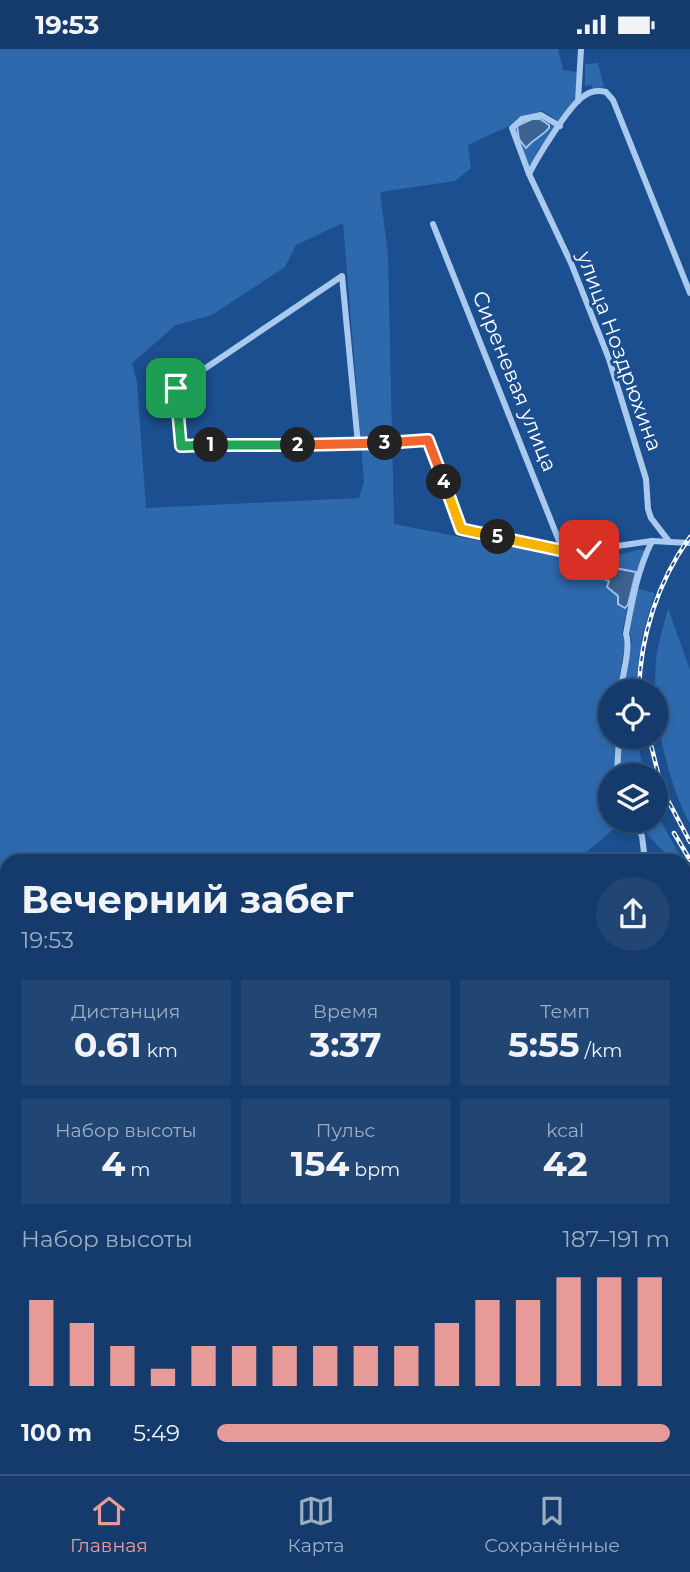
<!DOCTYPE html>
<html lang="ru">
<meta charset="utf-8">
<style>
:root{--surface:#143b6b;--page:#214673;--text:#f1f3f6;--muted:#9dadc1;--line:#33557e;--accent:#e69b98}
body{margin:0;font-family:Montserrat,sans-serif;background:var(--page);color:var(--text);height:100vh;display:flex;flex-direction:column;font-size:26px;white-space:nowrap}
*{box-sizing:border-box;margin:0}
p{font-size:23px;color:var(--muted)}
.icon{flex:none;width:38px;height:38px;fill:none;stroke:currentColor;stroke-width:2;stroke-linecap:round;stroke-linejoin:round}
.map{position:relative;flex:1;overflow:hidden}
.sheet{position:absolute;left:0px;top:805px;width:691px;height:621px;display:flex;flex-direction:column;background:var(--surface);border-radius:21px 21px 0 0;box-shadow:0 4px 10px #0003,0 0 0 2px var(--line)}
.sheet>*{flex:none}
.tools{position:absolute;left:598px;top:630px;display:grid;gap:14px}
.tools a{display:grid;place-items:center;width:70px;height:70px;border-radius:50%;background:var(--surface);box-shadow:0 4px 10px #0003,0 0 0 2px var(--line);font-size:35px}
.pin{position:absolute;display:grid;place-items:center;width:60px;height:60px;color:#fff;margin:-30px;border-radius:14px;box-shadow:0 4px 10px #0006}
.km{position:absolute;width:35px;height:35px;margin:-18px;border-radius:50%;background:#222;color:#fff;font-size:19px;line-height:35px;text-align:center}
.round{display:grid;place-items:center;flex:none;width:74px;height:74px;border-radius:37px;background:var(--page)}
.headline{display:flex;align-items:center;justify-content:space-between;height:119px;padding:0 21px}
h1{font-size:38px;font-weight:700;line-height:52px}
.stats{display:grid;grid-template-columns:repeat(3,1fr);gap:10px;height:119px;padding:7px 21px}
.stats div{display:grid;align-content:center;border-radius:0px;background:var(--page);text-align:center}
.stats b{font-size:35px;font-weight:700}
.stats small{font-size:19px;font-weight:400}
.stats p{font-size:19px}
.chart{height:196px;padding:14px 21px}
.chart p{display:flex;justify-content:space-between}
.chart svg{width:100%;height:126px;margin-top:7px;stroke:var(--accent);stroke-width:6}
ul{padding:0 21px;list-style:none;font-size:23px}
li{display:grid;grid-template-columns:112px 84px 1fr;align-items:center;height:52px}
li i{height:18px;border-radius:9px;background:var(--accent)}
.status{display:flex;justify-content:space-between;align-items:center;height:49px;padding:0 35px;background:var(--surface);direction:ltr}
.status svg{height:19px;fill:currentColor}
.tabs{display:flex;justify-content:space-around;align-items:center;height:98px;border-top:2px solid var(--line);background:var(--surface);font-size:19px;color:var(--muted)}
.tabs a{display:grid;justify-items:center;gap:4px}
.tabs .active{color:var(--accent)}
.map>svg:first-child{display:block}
.green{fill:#2e69ad;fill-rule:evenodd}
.water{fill:#3c6290;stroke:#9cc4f0;stroke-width:2}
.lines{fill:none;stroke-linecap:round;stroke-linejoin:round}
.stream{stroke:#9cc4f0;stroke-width:2}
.minor{stroke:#a9c9ee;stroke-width:6}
.rail-casing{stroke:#fff;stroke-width:4.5}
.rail{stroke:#1b4f8f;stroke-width:2;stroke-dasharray:5;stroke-linecap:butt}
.split-1-casing{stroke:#fff;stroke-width:14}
.split-2-casing{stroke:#fff;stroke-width:14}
.split-3-casing{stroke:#fff;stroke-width:14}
.split-4-casing{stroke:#fff;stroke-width:14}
.split-5-casing{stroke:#fff;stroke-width:14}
.split-6-casing{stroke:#fff;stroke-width:14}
.split-1{stroke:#22a559;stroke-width:9}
.split-2{stroke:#22a559;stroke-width:9}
.split-3{stroke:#f0652b;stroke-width:9}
.split-4{stroke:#f0652b;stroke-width:9}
.split-5{stroke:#f5b400;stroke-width:9}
.split-6{stroke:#f5b400;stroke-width:9}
.labels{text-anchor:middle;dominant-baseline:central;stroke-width:6;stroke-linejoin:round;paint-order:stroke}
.street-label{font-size:21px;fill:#fff;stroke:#1b4f8f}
</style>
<div class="status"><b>19:53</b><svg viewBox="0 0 49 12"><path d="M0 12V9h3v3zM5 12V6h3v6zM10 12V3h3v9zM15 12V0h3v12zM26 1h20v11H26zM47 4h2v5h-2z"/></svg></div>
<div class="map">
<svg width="690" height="1425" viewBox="0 0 690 1425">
<rect width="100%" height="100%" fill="#1b4f8f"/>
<g class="green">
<path d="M0,0h558l5,21 14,2 -2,30 -15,20 -17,-11 -22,5 -14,11 -39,18 3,23 -16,13 -75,11 8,63 6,269 164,32 56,-4 2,3c11,-1 22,-7 32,-5l-12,22 -21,-4 -27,2c15,7 31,15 30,34l9,5 -5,24 4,9 -5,22 3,6 8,-28 -2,-9 6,-45 19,5 -12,40 -8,58h-24v46h27l5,38h-32v46h12l-47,40h-569v607h327l-13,6h-321zM343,174l21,258 -5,17 -213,10 -9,-125 -5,-20 44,-38 36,-10 73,-48 11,-22z"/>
<polygon points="598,14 604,38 593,40 592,36 585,37 585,15"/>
<polygon points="552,75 556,78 538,101 530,121 519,90 524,96 528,97 530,92 545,85"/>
<path d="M668,559l22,62v154c-23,-42 -39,-115 -34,-163 2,-18 8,-36 12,-53z"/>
<path d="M656,762l3,7 24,43h-10c-12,-14 -26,-23 -34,-40h17z"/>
<rect x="684" y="953" width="6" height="93"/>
<polygon points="684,1137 690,1138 690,1217 684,1224"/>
<polygon points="690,1235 690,1286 684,1293 684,1241"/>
<polygon points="690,1310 690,1425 517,1425 527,1419 684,1419 684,1315"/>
<polygon points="362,1419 490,1419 478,1425 354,1425"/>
</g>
<g class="water">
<path d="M532,70h8l9,6v3c-8,10 -14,9 -23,20l-7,-9 -2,-13z"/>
<polygon points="615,519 636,523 628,556 625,559 618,555 618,547 607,538 609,532 592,525 588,521"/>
</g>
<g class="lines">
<g class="stream">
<polyline points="0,1142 7,1149"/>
<polyline points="449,1419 450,1425"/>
</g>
<g class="minor">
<polyline points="578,52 581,0"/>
<polyline points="560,77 541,66 522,70 512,79 529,125 571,214 609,310 646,430 648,460 651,469 668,491"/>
<path d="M529,125c8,-16 40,-69 55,-78 7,-5 14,-6 22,-4l7,8 77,193"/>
<polyline points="433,175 563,502"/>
<polyline points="358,395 342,227 176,339 181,397 358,395 428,391 461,480 563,502 589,501 652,492 690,494"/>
<path d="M621,642c1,-15 10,-44 5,-57 6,-32 11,-63 26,-93"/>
<polyline points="617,726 619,688"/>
<polyline points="634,772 642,787 645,812"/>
</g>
<g class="rail-casing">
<g id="rail">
<path d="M639,642c1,-54 19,-110 51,-154"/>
<polyline points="649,688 662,740 690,793"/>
<polyline points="674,784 690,811"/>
<polyline points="684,1233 690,1226"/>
<polyline points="684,1303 690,1296"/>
<polyline points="328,1425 340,1419"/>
<polyline points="497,1425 509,1419"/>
</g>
</g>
<use href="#rail" class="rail"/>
</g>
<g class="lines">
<g class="split-1-casing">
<polyline id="split-1" points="176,339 181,397 211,396"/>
</g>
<g class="split-2-casing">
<polyline id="split-2" points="211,396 298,396"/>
</g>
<g class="split-3-casing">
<polyline id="split-3" points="298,396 385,394"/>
</g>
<g class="split-4-casing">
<polyline id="split-4" points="385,394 428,391 444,433"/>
</g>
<g class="split-5-casing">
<polyline id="split-5" points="444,433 461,480 498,488"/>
</g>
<g class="split-6-casing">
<polyline id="split-6" points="498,488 564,502 589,501"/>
</g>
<use href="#split-1" class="split-1"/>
<use href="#split-2" class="split-2"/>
<use href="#split-3" class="split-3"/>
<use href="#split-4" class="split-4"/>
<use href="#split-5" class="split-5"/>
<use href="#split-6" class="split-6"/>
</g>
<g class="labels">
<g class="street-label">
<text transform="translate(620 302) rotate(70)">улица Ноздрюхина</text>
<text transform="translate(515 332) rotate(68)">Сиреневая улица</text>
</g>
</g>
</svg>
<div class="tools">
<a><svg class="icon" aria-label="locate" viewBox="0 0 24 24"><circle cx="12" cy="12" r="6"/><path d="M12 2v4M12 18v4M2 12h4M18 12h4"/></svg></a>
<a><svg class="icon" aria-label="layers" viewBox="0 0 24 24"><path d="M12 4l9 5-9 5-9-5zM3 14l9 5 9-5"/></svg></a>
</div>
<div class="pin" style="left:176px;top:339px;background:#1e9e55"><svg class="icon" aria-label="arrive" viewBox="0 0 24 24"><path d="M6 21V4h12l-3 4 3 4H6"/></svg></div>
<div class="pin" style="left:589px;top:501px;background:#d93025"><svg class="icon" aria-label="check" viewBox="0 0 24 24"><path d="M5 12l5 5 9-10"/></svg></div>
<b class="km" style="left:211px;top:396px">1</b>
<b class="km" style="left:298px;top:396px">2</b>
<b class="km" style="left:385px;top:394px">3</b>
<b class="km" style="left:444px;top:433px">4</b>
<b class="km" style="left:498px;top:488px">5</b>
<section class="sheet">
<div class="headline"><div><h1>Вечерний забег</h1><p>19:53</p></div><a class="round"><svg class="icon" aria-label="share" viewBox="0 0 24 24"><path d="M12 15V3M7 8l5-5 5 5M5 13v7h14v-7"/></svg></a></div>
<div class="stats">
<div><p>Дистанция</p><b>0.61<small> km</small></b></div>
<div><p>Время</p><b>3:37</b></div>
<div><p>Темп</p><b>5:55<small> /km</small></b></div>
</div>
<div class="stats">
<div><p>Набор высоты</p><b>4<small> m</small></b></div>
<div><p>Пульс</p><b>154<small> bpm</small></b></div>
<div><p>kcal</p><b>42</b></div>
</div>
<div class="chart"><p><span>Набор высоты</span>187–191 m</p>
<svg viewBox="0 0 160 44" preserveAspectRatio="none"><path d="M5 44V14M15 44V22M25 44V30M35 44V38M45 44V30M55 44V30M65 44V30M75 44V30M85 44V30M95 44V30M105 44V22M115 44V14M125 44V14M135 44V6M145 44V6M155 44V6"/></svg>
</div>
<ul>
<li><b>100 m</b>5:49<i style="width:100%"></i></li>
</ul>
</section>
</div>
<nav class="tabs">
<a class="active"><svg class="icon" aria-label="home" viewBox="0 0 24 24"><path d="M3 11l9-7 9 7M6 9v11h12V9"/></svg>Главная</a>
<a><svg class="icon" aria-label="map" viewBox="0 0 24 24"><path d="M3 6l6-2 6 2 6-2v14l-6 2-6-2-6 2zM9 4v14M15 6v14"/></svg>Карта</a>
<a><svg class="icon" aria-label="saved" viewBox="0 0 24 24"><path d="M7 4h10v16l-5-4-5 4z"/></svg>Сохранённые</a>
</nav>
